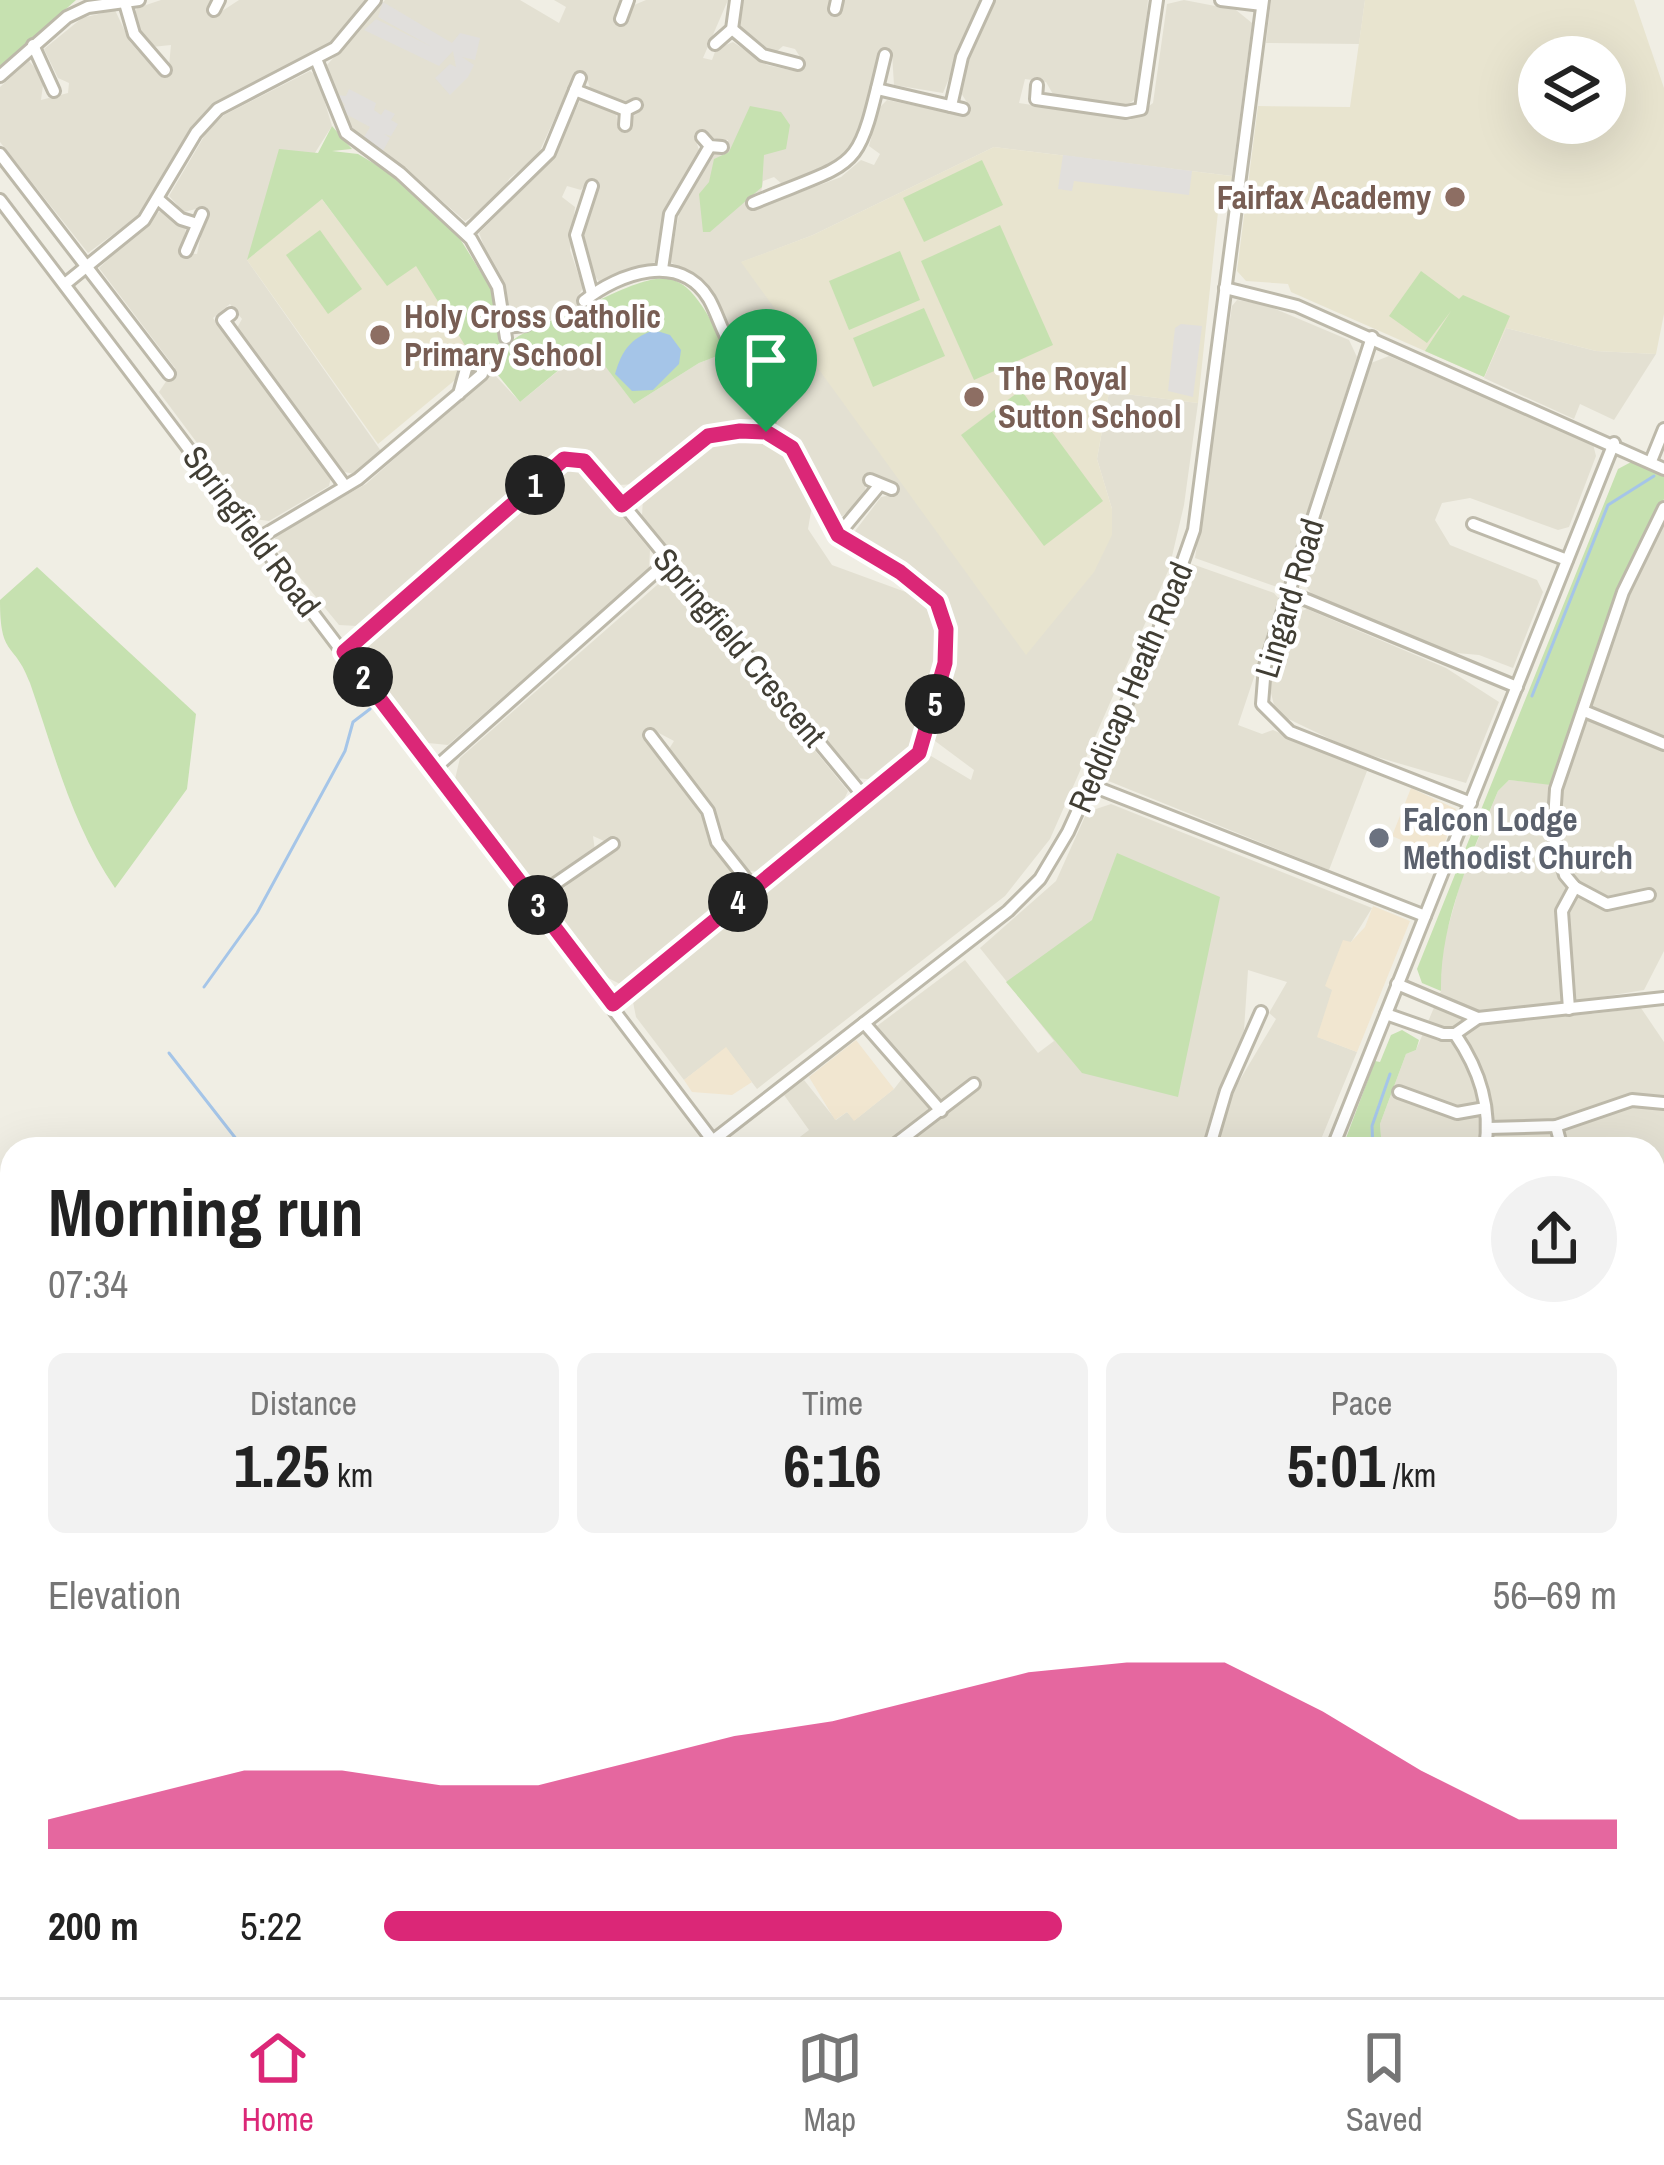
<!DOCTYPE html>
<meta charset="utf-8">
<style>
:root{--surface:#fff;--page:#f2f2f2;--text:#222;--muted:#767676;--line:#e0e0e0;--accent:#db2777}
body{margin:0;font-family:"Archivo Narrow",sans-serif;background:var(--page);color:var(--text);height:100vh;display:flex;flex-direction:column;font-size:45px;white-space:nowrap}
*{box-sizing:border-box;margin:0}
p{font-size:39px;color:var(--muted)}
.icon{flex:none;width:66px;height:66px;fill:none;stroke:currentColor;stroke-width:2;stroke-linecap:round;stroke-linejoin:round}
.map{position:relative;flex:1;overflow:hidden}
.drawer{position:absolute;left:0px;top:1137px;width:1665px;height:861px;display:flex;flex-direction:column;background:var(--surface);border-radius:36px 36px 0 0;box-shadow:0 12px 48px #0002}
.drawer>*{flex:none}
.fabs{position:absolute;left:1518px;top:36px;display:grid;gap:24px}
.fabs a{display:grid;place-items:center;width:108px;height:108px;border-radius:50%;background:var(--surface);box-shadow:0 12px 48px #0002;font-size:60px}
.pin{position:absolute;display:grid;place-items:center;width:102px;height:102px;color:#fff;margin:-123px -51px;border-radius:50% 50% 50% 0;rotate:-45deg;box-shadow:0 0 12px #0007}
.pin .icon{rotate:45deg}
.km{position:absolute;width:60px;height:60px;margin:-30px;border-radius:50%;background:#222;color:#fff;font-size:33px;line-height:60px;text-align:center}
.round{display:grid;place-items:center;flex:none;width:126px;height:126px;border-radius:63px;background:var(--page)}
.overview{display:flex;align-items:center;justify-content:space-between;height:204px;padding:0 48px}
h1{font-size:66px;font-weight:700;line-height:90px}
.stats{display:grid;grid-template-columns:repeat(3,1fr);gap:18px;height:204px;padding:12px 48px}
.stats div{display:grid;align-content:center;border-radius:18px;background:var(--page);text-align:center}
.stats b{font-size:60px;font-weight:700}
.stats small{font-size:33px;font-weight:400}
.stats p{font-size:33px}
.chart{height:336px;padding:24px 48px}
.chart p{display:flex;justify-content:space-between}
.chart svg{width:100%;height:216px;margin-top:12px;fill:var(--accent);opacity:.7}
ul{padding:0 48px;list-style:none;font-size:39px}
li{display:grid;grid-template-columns:192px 144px 1fr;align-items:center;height:90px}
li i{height:30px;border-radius:15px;background:var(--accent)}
.tabs{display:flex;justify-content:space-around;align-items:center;height:168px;border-top:3px solid var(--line);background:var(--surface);font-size:33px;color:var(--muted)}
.tabs a{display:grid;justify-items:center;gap:6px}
.tabs .active{color:var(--accent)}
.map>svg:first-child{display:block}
.residential{fill:#e3e0d2}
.commercial{fill:#f1e6d0}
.education{fill:#e8e4cf;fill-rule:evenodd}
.green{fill:#c6e1b0}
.parking{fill:#e1dfdc}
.water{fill:#a5c5e8}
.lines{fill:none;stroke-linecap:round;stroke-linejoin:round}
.stream{stroke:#a5c5e8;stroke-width:3}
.street-casing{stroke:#bdb9aa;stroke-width:16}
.street{stroke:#fff;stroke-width:10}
.route-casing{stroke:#fff;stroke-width:24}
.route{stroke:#db2777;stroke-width:15}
.education-dot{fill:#8d6e63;stroke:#fff;stroke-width:4.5}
.worship-dot{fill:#6b7280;stroke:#fff;stroke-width:4.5}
.labels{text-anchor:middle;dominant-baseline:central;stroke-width:9;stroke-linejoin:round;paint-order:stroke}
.education-label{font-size:33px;font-weight:bold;fill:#785e54;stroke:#fff;text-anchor:start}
.street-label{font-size:33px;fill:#413e34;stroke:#fff}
.worship-label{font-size:33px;font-weight:bold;fill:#5b616d;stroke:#fff;text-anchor:start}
</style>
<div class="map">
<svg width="1664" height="1997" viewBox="0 0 1664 1997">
<rect width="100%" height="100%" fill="#f0eee4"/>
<g class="residential">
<polygon points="161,0 210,0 209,9 216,15 239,0 365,0 337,39 210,106 190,128 139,215 88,253 0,142 0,87 29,61 44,78 41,100 68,93 69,83 58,78 44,49 82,18 115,10 130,42 160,76 168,76 171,45 152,47 132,18 137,8"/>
<polygon points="385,0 520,0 559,23 566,7 554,0 621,0 614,20 627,23 634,5 646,0 728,0 703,58 712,60 716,49 733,42 767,65 799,72 802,60 795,49 783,46 775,53 743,31 737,18 744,0 830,0 828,12 840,15 845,0 981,0 943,93 894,85 892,53 879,49 858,137 849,152 830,167 782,184 774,177 763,181 761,193 747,199 753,210 841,177 861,160 874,165 880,154 869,146 879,108 887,100 965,116 968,104 961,93 968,62 996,0 1148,0 1140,96 1127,105 1054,96 1046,82 1025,79 1019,103 1130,120 1153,103 1167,4 1184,0 1236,10 1252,23 1232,176 994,147 813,235 742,262 1112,509 1097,459 1109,392 1198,403 1184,505 1169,569 1050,839 1005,896 757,1089 726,1048 684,1080 636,1017 632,997 926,753 971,780 974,770 931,738 953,651 952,616 923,578 852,535 881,497 896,494 896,483 868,473 864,497 839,519 806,455 775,426 775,390 736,338 713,293 698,277 670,262 680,208 714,154 727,152 728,140 711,138 704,130 695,138 700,153 666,208 655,262 601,284 588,268 582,240 599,186 588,181 581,190 567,186 562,197 575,207 570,250 583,288 578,296 583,307 530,328 528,319 512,318 479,233 547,165 581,99 616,112 618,128 631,130 632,117 642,110 637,99 626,102 590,88 587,78 575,73 538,155 510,178 491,205 465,221 403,167 361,139 340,110 327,65"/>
<polygon points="1271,0 1365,0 1359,44 1266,43"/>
<polygon points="310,71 317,76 332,126 247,260 381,451 355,474 344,472 237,328 242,319 230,304 213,318 331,477 329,486 269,521 254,519 159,392 175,368 99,268 161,210 186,228 181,253 197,254 206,212 200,208 184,212 169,196 206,133 224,115"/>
<polygon points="1237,300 1266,305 1349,340 1357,357 1285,585 1277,587 1195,558 1232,306"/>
<polygon points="1506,328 1596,351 1656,354 1614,420 1580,404 1574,419 1484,378"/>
<polygon points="590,345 634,404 699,363 728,352 760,391 764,415 758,422 723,422 698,432 637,484 618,485 587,452 562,450 357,626 339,625 274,546 276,534 366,484 492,372 520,402"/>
<polygon points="1389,356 1593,444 1596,456 1569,527 1558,530 1470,498 1442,503 1435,520 1450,545 1537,580 1543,592 1513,668 1479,655 1445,652 1313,596 1302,581 1371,363"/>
<polygon points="754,437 775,445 794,466 812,506 808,529 832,565 922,598 937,620 941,649 919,738 910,752 876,780 856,778 642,516 643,498 712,442"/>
<polygon points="565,469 583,469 650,550 649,569 448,745 428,743 364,660 368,641"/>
<polygon points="1664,523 1664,951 1644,990 1589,999 1592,1014 1641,1008 1664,1042 1664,1556 1653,1562 1653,1149 1382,1149 1380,1124 1406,1054 1416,1050 1441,991 1438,963 1461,881 1498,791 1509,780 1561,785 1626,595"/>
<polygon points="1192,564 1274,593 1280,600 1238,725 1262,734 1273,730 1367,771 1329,870 1106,780 1104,774"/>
<polygon points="665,578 676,580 848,791 839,810 763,872 748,871 720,835 711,804 669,749 674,741 655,731 646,738 703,813 710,843 738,879 736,894 624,986 606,977 548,901 615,846 593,836 595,851 539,890 455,779 460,758"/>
<polygon points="1307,609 1446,668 1499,702 1466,783 1353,750 1276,713 1269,685 1290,615"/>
<polygon points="1111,804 1372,908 1351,942 1318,1037 1357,1052 1317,1149 1214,1149 1228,1100 1276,1019 1269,1013 1287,982 1248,970 1244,1030 1201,1149 784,1149 809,1130 784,1095 804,1080 836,1120 847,1112 855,1120 894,1089 908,1071 877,1026 965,960 1038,1053 1054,1041 980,948 1056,881 1087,812"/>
<polygon points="1664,1574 1664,1802 1653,1800 1653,1580"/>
<polygon points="1653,1821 1664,1828 1664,1957 1658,1953 1653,1960"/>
<polygon points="1188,1986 1634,1986 1626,1997 1174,1997"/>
</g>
<g class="commercial">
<polygon points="1411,788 1456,809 1440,857 1392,836"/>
<polygon points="1373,906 1410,921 1357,1052 1317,1037 1332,990 1325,986 1343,940 1351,942 1365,927"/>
<polygon points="856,1040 894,1089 854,1121 847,1112 835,1120 809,1077"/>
<polygon points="726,1047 752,1082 732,1095 692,1092 684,1080"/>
</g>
<g class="education">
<path d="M1365,0h269l30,88v226l-8,40 -60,-3 -90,-23 -22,49 -193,-85 -3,-8 -42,-3 -9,-10 21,-165 92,1zM1539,57h66v66h-66z"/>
<polygon points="994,147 1232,176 1230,197 1218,212 1198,403 1109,392 1097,459 1112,509 1112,535 1094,572 1026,655 741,262 813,235"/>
<polygon points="321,198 387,285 416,265 470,349 455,361 459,367 455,380 378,444 247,260"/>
<polygon points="1510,1986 1526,1997 1342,1997 1339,1988"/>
</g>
<g class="green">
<polygon points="0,0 76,0 0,68"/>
<polygon points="750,106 781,112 790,125 786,149 764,155 762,187 710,232 703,232 699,194 709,182 714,159 729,152"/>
<path d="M332,126l20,23 -20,2 26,3 27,16 67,56 40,64 8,49 10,3c23,-17 50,-24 76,-36 89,-42 96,-43 142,46l-29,11 -65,41 -45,-59 -69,57 -36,-44 -13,-3 -55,-89 -29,20 -65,-87 -75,61 32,-111 39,4z"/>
<polygon points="982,160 1003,205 924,242 903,198"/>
<polygon points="1000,225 1053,345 974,380 921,261"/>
<polygon points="320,230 362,289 328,314 286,255"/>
<polygon points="900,251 920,300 849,330 829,281"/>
<polygon points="1421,271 1459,299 1463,295 1510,316 1484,377 1425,351 1451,311 1427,343 1389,316"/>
<polygon points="924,308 945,356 873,387 853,338"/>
<polygon points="1021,390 1103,501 1044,546 961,435"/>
<path d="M1633,461l31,16v22l-44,90 -69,196 -42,-5 -11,11c-27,65 -58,130 -57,200l-19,-8 -5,-14 201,-500z"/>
<path d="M37,567l159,147 -9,75 -72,99c-43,-63 -60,-133 -85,-205 -16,-43 -30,-24 -30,-83z"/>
<polygon points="1117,853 1220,897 1178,1097 1082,1073 1006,982 1092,920"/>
<polygon points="1402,1030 1419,1040 1416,1050 1406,1054 1380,1124 1382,1149 1347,1149 1346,1138 1375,1061 1380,1062 1391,1035"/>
</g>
<g class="parking">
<polygon points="383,2 452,43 460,33 480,38 475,60 462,57 474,65 468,77 450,95 435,78 450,64 456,67 453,51 439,66 364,30 376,19 432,47 378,17"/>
<polygon points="349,89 376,103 374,110 381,115 385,109 395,114 391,120 398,124 391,136 384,134 390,138 383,151 368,144 364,137 370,127 342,112 345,105 337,95 346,96"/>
<polygon points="1063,155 1192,171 1189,195 1074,181 1072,191 1058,189"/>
<polygon points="1181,324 1202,326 1193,397 1168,391 1175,328"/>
</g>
<path class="water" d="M654,330l16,5 11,15 -2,14 -26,26 -21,1 -17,-17c7,-24 15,-35 39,-44z"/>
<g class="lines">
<g class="stream">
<polyline points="1532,696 1608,505 1654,476"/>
<polyline points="204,987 257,913 345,751 353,722 370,709"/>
<polyline points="169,1053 244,1149"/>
<polyline points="1373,1149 1372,1126 1390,1074"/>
<polyline points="882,1986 885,1997"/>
<polyline points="1010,1997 1014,1986"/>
</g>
<g class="street-casing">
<g id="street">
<polyline points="1221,0 1262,5"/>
<polyline points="125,3 134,34 165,70"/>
<polyline points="835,9 837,0"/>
<polyline points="214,10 219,0"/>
<polyline points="621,19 628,0"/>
<polyline points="732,29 763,55 798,64"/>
<polyline points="715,44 732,29 736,0"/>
<polyline points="33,45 54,91"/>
<polyline points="316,59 346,133 400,173 471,239 498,287 506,338"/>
<polyline points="0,76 67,17 88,7 139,0"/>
<polyline points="1037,85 1036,99 1126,112 1141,109 1157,0"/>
<polyline points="877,89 963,109"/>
<polyline points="575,90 626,110"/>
<polyline points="951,106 962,57 988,0"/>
<polyline points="625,125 626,110 636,105"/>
<polyline points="702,137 710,146 722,147"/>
<polyline points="0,154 169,374"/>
<polyline points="592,186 576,235 592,294"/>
<polyline points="158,199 181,219 197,224"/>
<polyline points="0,200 719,1149"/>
<path d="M753,203c111,-46 103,-26 132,-148"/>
<polyline points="467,233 549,153 580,78"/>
<polyline points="186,251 202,214"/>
<polyline points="662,269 670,214 710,146"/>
<polyline points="65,284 144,220 196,133 218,109 335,48 375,0"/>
<polyline points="1225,288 1297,306 1664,469"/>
<path d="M584,301c35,-28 96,-50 125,-2 8,14 12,30 20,43 22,38 52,41 37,90"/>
<polyline points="231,314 223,320 345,486"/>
<polyline points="505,327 526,325"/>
<polyline points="1372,337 1265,666 1262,704 1290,732 1471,803"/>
<polyline points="1651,461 1664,429"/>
<polyline points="870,480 892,489"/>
<polyline points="1473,524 1567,560"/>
<polyline points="838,535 878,487"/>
<polyline points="259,538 358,479 482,374 482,365 467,365 459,394"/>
<polyline points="1290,593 1517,687"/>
<polyline points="343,651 564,459 578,459 593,468 865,798"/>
<polyline points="1584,711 1664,744"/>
<polyline points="650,735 708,811 717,842 754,889"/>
<polyline points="434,769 668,561"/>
<polyline points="1090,785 1425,916"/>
<polyline points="1575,887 1607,904 1649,895"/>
<polyline points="533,899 613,844"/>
<polyline points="1397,984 1478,1018"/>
<polyline points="613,1004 919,753 948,646 937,602 900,572 838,535 792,449 766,432 708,435 623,505"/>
<polyline points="1569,1009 1562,911 1575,887 1565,875 1553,835 1556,789 1623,592 1664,508"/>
<polyline points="1386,1014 1443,1034"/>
<polyline points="864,1023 941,1111"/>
<polyline points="1443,1034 1455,1034 1478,1018 1664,998"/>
<path d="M1455,1034c24,35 37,72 30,115"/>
<polyline points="1399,1092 1457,1113 1485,1108"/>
<polyline points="1556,1126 1562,1149"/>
<polyline points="1488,1128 1556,1126 1632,1100 1664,1103"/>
<polyline points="702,1149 1008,911 1040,879 1068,832 1155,641 1194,530 1263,0"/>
<polyline points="889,1149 974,1084"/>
<polyline points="1209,1149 1226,1091 1261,1012"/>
<polyline points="1332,1149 1614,443"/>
<polyline points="1653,1393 1664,1394"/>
<polyline points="1653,1569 1664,1564"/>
<polyline points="0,1610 12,1603"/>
<polyline points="1653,1804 1664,1806"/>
<polyline points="1212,1986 1215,1997"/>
<polyline points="1271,1986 1277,1997"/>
<polyline points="1656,1997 1664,1987"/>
</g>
</g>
<use href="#street" class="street"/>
</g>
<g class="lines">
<g class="route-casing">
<polygon id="route" points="740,431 766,432 792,448 838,535 900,572 937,602 946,629 945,663 919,753 613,1004 344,652 564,459 584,461 622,505 708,436"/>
</g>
<use href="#route" class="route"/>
</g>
<g class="education-dot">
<circle cx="1455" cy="197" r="12"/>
<circle cx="380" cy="335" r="12"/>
<circle cx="974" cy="397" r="12"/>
</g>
<circle class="worship-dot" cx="1379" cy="838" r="12"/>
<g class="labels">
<g class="education-label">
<text x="1431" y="197" text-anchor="end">Fairfax Academy</text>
<text x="404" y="316">Holy Cross Catholic<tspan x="404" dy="38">Primary School</tspan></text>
<text x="998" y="378">The Royal<tspan x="998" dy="38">Sutton School</tspan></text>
</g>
<g class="street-label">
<text transform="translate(252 531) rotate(53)">Springfield Road</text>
<text transform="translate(1289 598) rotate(-73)">Lingard Road</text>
<text transform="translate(740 647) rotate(50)">Springfield Crescent</text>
<text transform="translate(1130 687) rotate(-67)">Reddicap Heath Road</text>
</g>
<g class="worship-label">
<text x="1403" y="819">Falcon Lodge<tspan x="1403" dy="38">Methodist Church</tspan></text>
</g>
</g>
</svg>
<div class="fabs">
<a><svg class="icon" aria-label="layers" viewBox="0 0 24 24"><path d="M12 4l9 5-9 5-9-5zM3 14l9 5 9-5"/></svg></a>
</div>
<div class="pin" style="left:766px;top:432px;background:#1e9e55"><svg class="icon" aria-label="arrive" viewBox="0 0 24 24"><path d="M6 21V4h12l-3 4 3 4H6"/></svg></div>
<b class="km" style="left:535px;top:485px">1</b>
<b class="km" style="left:363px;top:677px">2</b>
<b class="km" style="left:538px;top:905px">3</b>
<b class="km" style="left:738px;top:902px">4</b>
<b class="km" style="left:935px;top:704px">5</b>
<section class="drawer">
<div class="overview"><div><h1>Morning run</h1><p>07:34</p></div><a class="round"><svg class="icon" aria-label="share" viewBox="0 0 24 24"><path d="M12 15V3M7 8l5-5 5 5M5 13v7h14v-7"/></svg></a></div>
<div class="stats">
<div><p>Distance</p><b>1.25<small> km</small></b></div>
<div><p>Time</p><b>6:16</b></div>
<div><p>Pace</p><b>5:01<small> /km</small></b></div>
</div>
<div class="chart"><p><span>Elevation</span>56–69 m</p>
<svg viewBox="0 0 160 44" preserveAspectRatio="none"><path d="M0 44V38L10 33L20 28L30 28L40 31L50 31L60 26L70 21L80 18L90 13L100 8L110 6L120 6L130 16L140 28L150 38L160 38V44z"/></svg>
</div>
<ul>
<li><b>200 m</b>5:22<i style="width:55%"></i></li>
</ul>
</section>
</div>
<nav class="tabs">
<a class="active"><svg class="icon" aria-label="home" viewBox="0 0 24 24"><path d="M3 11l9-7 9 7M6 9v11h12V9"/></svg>Home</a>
<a><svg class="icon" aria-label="map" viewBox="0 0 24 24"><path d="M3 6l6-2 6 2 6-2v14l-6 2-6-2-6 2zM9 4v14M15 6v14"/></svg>Map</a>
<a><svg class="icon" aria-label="saved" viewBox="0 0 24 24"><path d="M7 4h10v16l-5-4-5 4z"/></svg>Saved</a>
</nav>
